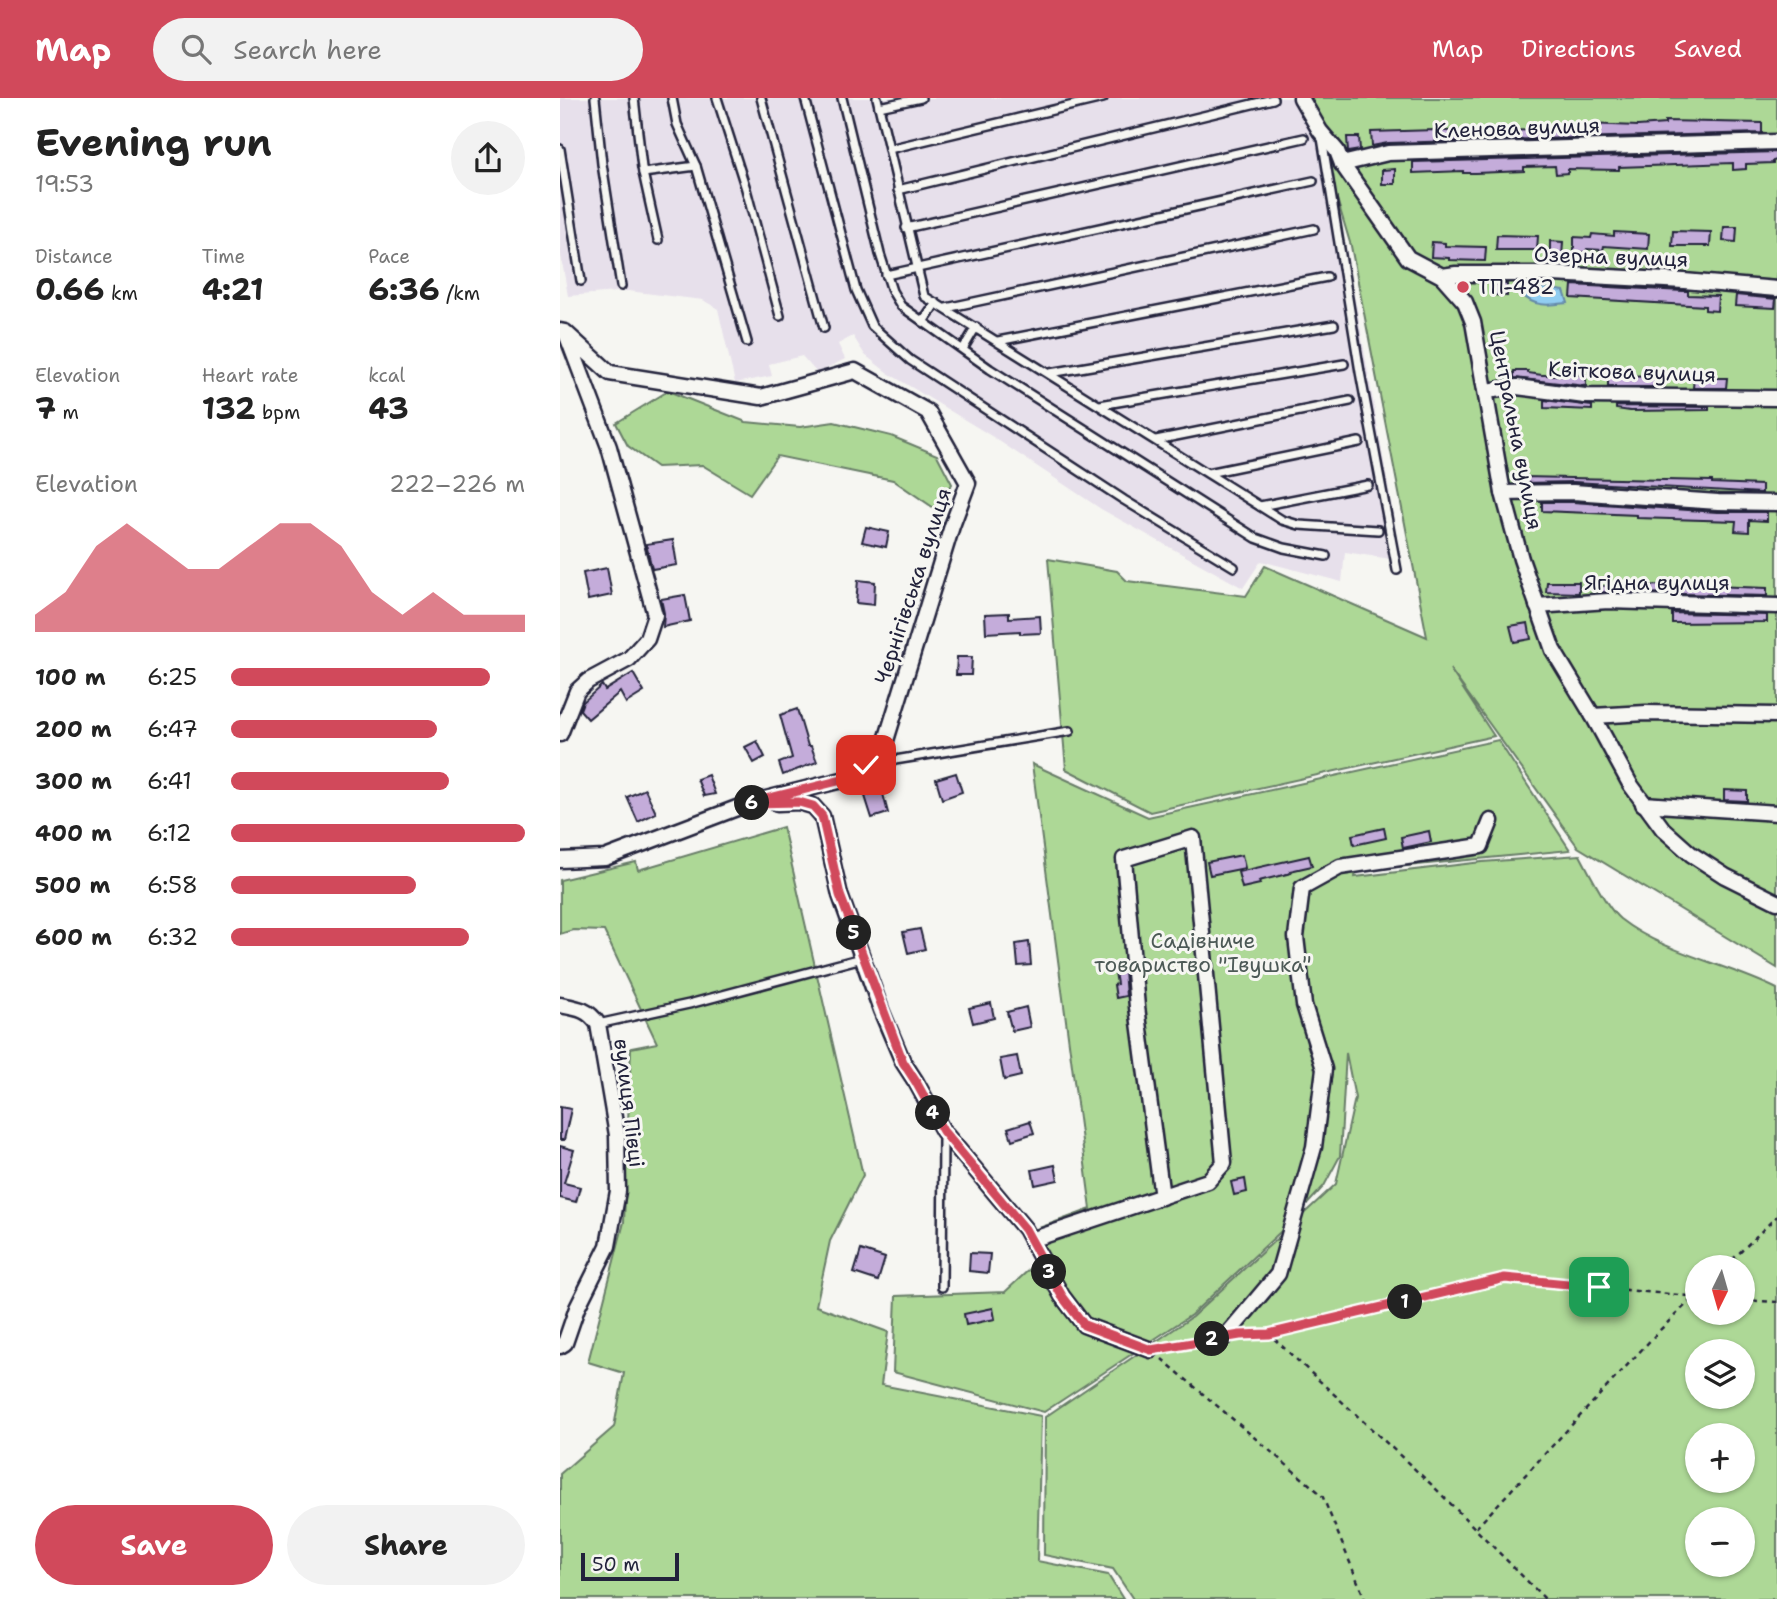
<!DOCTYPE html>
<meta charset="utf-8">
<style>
:root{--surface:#fff;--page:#f2f2f2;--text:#222;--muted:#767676;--accent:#d1495b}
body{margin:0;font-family:"Shantell Sans",sans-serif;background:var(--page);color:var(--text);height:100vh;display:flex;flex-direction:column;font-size:26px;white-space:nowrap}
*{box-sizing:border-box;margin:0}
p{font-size:23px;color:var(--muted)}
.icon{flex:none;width:38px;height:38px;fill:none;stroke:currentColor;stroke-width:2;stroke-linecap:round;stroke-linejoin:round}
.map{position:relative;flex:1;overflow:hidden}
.panel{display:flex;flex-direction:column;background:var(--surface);width:560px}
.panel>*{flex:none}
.needle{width:46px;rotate:185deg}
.fabs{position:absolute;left:1125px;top:1157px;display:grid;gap:14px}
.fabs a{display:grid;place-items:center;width:70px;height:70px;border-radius:50%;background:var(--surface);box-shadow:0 2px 5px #0004;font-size:35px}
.scale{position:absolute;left:21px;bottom:18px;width:98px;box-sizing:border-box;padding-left:7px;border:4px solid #22223b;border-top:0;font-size:19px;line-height:24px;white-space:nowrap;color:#22223b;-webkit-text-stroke:5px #f6f6f2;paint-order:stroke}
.pin{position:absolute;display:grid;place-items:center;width:60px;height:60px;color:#fff;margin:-30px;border-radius:14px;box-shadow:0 4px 10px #0006}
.km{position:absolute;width:35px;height:35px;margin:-18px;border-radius:50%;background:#222;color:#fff;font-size:19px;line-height:35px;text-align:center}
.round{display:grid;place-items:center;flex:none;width:74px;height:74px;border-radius:37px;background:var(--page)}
.overview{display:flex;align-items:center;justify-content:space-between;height:119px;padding:0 35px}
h1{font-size:38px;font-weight:700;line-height:52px}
.figures{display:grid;grid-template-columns:repeat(3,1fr);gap:10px;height:119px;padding:7px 35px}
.figures div{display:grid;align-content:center}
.figures b{font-size:30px;font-weight:700}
.figures small{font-size:19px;font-weight:400}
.figures p{font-size:19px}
.chart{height:196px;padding:14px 35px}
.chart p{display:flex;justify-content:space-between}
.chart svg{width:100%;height:126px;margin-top:7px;fill:var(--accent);opacity:.7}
.cta{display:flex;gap:14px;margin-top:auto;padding:14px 35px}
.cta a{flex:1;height:80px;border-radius:42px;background:var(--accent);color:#fff;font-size:28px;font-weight:700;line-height:80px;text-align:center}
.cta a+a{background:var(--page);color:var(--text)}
ul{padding:0 35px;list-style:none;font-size:23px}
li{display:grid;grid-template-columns:112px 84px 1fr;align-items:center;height:52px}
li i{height:18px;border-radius:9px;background:var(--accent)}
header{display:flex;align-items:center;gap:42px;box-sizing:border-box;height:98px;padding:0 35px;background:var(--accent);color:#fff}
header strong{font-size:33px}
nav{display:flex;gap:38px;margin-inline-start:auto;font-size:24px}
.search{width:490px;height:63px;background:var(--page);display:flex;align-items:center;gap:18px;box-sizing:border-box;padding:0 24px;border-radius:38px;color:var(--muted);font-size:26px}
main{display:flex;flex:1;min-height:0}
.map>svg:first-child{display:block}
.built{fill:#e7e0eb}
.green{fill:#add896;stroke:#687d68;stroke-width:2;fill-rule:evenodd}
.water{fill:#91cdf1;stroke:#6589a8;stroke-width:2}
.building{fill:#c4acda;stroke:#22223b;stroke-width:2}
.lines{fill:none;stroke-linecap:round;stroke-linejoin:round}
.service-casing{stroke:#22223b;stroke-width:12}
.minor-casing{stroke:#22223b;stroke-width:19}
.path{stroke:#22223b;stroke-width:2.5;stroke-dasharray:5 5;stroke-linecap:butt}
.service{stroke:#f6f6f2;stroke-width:7}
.minor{stroke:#f6f6f2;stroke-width:14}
.route-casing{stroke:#fff;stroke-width:14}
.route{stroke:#d1495b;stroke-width:9}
.poi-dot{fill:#d1495b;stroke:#f6f6f2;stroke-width:2.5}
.labels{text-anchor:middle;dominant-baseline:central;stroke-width:6;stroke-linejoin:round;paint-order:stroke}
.street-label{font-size:21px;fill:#22223b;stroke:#f6f6f2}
.poi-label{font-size:21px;fill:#22223b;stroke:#f6f6f2;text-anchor:start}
.park-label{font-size:21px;fill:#4c5956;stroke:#f6f6f2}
</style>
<header>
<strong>Map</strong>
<div class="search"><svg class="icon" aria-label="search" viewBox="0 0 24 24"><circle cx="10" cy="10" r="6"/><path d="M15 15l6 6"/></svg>Search here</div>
<nav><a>Map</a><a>Directions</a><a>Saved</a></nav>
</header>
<main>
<section class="panel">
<div class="overview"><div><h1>Evening run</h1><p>19:53</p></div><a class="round"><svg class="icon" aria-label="share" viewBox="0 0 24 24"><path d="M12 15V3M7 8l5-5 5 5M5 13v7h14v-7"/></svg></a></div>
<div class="figures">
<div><p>Distance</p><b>0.66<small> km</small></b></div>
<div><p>Time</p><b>4:21</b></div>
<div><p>Pace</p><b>6:36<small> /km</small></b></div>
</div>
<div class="figures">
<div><p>Elevation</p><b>7<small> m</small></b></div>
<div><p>Heart rate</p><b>132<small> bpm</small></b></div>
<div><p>kcal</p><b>43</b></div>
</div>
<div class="chart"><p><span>Elevation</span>222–226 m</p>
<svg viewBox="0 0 160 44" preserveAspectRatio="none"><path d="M0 44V38L10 30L20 14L30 6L40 14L50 22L60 22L70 14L80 6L90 6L100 14L110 30L120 38L130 30L140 38L150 38L160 38V44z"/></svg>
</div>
<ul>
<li><b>100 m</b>6:25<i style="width:88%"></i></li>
<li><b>200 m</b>6:47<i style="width:70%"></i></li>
<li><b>300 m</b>6:41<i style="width:74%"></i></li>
<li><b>400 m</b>6:12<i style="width:100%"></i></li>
<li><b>500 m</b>6:58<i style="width:63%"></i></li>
<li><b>600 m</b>6:32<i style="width:81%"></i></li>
</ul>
<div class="cta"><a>Save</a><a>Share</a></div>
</section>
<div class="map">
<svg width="1217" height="1501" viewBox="0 0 1217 1501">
<rect width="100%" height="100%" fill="#f6f6f2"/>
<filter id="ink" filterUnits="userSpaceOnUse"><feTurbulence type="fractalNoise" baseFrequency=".0143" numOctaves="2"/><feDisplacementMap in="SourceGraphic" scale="14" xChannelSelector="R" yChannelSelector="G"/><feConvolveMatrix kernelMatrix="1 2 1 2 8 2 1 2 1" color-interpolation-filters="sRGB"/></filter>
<g filter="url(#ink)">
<polygon class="built" points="0,0 733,0 756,36 797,211 833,416 837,462 785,454 782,484 701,463 683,490 541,411 433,339 328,275 305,257 293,238 278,246 285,261 257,275 242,258 209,266 212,278 175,285 158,211 143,202 68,193 8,198 0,152"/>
<g class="green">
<polygon points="736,0 1217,0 1217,870 1018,749 890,571 934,638 590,714 506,671 488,461 557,473 567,483 686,498 705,468 867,539 791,148 757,34"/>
<polygon points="108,293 186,324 240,329 274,324 331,338 377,357 392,386 377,412 333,382 217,358 190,396 142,367 97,369 68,348 56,325"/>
<path d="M938,642l72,110 -214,21 -1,6 127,-15 98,-7c8,15 27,54 40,64 43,34 107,45 157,70v610h-644l-20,-30 -69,-14 1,-138 147,-100 144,-133 19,-86 -9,-45 -6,103 -16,30 -33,36 -100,93 -147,97 -151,-40 3,-76 109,-4 28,-26 -2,-35 60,-22 -59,-445 116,53zM1138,1169h45v45h-45zM1138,1253h45v45h-45zM1138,1337h45v45h-45zM1138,1421h45v45h-45z"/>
<polygon points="223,729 303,1077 270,1143 256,1208 328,1234 321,1287 481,1318 477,1463 548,1477 563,1501 0,1501 0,1376 54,1329 64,1275 28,1264 64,1124 71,950 97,945 44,833 13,832 0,836 0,782 76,764 78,772"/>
</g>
<path class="water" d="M968,188l36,5 4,12c-17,2 -34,5 -46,-9z"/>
<g class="building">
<polygon points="1105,23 1202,25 1202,35 828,45 812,48 811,34 875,32 875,33 1005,32 1005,29 1027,29 1027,26 1078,28 1105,26"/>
<polygon points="787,39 799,39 800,52 788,54"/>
<polygon points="1217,54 1217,62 1213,63 1213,65 1186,66 1186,71 1173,72 1173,65 1059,69 1059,72 1008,71 1008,75 996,76 995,68 964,69 964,73 915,75 903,75 903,73 853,75 853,64"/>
<polygon points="835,71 835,86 822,86 822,72"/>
<polygon points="1164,129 1177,129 1176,144 1163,143"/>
<polygon points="1113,133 1151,134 1150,148 1112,148"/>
<polygon points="1054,134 1089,136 1088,151 1044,148 1043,152 1027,151 1026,154 1014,154 1014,139 1031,140 1032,136 1054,138"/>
<polygon points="937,137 978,138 977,152 936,152"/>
<polygon points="990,143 1003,144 1002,159 990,158"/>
<polygon points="872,144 885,145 885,148 926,149 925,163 889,162 889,160 871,159"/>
<polygon points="935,186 947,186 947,198 934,197"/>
<polygon points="1012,187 1123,193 1128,193 1128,197 1158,198 1157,213 1145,212 1145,208 1011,200"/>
<polygon points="1176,197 1216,201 1215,210 1175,208"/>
<polygon points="954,273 968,273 968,275 982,277 1026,277 1026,288 954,280"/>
<polygon points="1048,278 1100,279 1100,289 1048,289"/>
<polygon points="1134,280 1167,280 1166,290 1133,290"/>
<polygon points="984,302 1032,308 1032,312 984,310"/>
<polygon points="1056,308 1149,309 1149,312 1070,313 1056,311"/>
<polygon points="964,379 1152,383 1152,385 1202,387 1202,395 1014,384 963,385"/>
<polygon points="982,404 1013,404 1157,414 1207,414 1207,423 1189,422 1189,434 1175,433 1176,423 1077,420 1077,417 982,413"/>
<polygon points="306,429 329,434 326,449 302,444"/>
<polygon points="113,442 117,467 92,471 86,446"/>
<polygon points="47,470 52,497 28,502 23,475"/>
<polygon points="298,482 315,484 314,507 296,505"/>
<polygon points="987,484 1019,484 1019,495 986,494"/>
<polygon points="1123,487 1207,490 1207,498 1039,494 1039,488"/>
<polygon points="125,497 130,523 103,529 104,515 101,501"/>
<polygon points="449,515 449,520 480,518 481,535 460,536 460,533 426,535 425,516"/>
<polygon points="1112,515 1207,517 1207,524 1112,525"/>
<polygon points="968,525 971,541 954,544 950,528"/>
<polygon points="397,559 412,559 411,577 396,577"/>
<polygon points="73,575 84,594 66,605 60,594 28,621 20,612 23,604 42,587 45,592"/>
<polygon points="237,611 248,648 251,648 257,664 223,677 219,665 232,660 220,617"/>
<polygon points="197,643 205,659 194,665 185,649"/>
<polygon points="396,675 402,694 382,701 376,681"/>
<polygon points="148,677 155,696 144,698 137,681"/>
<polygon points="85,691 96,715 78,724 67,699"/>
<polygon points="322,692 328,715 312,720 305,698"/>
<polygon points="1164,692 1187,693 1187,703 1164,702"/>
<polygon points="824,730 826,740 794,747 792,737"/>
<polygon points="869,733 871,744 843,750 841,739"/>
<polygon points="682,757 685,770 650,777 647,764"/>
<polygon points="749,758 752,768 730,773 731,775 699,783 700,786 682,790 678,774"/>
<polygon points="360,831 365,851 348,855 343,834"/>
<polygon points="469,844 471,867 458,868 456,846"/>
<polygon points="564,872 566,898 556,900 554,887 557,886 555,874"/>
<polygon points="431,905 434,920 413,925 409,910"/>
<polygon points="466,909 470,929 452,933 447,914"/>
<polygon points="457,958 461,978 444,982 440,961"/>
<polygon points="0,1009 11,1011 4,1042 0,1042"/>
<polygon points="470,1023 474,1035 452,1042 448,1030"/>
<polygon points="0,1048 14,1052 4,1085 20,1089 16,1104 0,1100"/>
<polygon points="495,1067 498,1082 475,1087 472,1072"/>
<polygon points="685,1081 687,1094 674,1097 671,1084"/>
<polygon points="301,1152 325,1160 318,1183 294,1175"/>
<polygon points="410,1155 430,1156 428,1175 409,1173"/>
<polygon points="433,1210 435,1221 406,1227 404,1216"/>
</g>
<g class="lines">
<g class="service-casing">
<g id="service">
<polyline points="35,0 42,66 61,188"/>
<polyline points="74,0 82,70 98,142"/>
<polyline points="112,0 117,26 136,68 187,244"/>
<polyline points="157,0 186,91 220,218"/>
<polyline points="201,0 264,230"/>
<polyline points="245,0 296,192 312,228 350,262 564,402 674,469"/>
<polyline points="282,0 320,156 332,193 341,208 430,271 696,440 724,450 766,458"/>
<polyline points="317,0 364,198 722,422 739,427 818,432"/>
<polyline points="319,9 361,0"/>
<polyline points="762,40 800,274 837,472"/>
<polyline points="0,51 21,183"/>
<polyline points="329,51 543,0"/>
<polyline points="83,75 136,68"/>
<polyline points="338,92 713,1"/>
<polyline points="346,130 744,40"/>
<polyline points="326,177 753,83"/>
<polyline points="386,210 754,131"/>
<polyline points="363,224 376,205"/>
<polyline points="438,243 767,179"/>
<polyline points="403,251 416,229"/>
<polyline points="490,275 774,227"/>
<polyline points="540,307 784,266"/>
<polyline points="596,342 790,303"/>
<polyline points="648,375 799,344"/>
<polyline points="700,408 808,387"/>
<polyline points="311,666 510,633"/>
<polyline points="38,926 129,906 302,860"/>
<polyline points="382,1189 383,1037"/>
</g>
</g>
<g class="minor-casing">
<g id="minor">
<polyline points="741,0 760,33 777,53 782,66 848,160 882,178 905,204 913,224 943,395 961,461 993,552 1033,618 1070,686 1103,731 1131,756 1165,778 1217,804"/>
<polyline points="782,66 828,55 1217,44"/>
<polyline points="882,178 896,176 993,176 1124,183 1217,191"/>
<polyline points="0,233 5,234 50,275 201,299 295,273 368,314 408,385 392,428 324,649 298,678 190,705 45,760 0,762"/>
<polyline points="926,293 957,289 1025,298 1217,300"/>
<polyline points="943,395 1013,394 1158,404 1217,405"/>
<polyline points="977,508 1048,503 1217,508"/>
<polyline points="1033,618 1086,615 1217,617"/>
<polyline points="0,636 17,593 28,583 69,561 87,541 95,517 49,349 7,238"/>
<polyline points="217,705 239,704 253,708 262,718 280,797 321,912 343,964 356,984 383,1033 465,1131 502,1198 524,1227 591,1252"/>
<polyline points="1083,706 1217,715"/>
<path d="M0,907c17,3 28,4 38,19l19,111 1,56 -10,55 -31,62 -12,35 -5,3"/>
<polyline points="471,1142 648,1083 664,1065 633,740 564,761 577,909 602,1099"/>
<polyline points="665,1239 718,1176 754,1049 764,971 744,907 736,839 742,790 780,769 921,748 931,723"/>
</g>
</g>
<g class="path">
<polyline points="1165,1169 1217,1118"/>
<polyline points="1183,1202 1217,1204"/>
<polyline points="686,1236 709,1236 873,1388 985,1501"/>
<polyline points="711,1236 945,1180 1138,1199"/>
<polyline points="603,1250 651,1241"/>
<polyline points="602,1261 762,1397 805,1501"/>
<polyline points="916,1430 1099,1233 1138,1195"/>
</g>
<use href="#service" class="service"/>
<use href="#minor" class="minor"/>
</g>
</g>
<g class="lines" filter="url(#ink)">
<g class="route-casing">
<polyline id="route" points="306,667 298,678 190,705 239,704 253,708 262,718 280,797 343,964 356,984 383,1033 465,1131 502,1198 524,1227 591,1252 680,1237 709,1236 945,1180 1039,1189"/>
</g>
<use href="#route" class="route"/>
</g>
<circle class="poi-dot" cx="903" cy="189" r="7"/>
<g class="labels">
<g class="street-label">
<text transform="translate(957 30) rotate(-2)">Кленова вулиця</text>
<text transform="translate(1051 159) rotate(2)">Озерна вулиця</text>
<text transform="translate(1072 274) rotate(2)">Квіткова вулиця</text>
<text transform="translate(956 332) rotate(79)">Центральна вулиця</text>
<text x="1097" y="485">Ягідна вулиця</text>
<text transform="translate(353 488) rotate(-72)">Чернігівська вулиця</text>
<text transform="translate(69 1005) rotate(83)">вулиця Півці</text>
</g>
<g class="poi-label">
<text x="917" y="189">ТП-482</text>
</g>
<g class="park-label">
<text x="643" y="843">Садівниче<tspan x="643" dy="24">товариство "Івушка"</tspan></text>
</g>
</g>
</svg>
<div class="fabs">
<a><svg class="needle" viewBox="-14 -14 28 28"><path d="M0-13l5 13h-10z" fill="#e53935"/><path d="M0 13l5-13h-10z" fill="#767676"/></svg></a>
<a><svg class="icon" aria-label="layers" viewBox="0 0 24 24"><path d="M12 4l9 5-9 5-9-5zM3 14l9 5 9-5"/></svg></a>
<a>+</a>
<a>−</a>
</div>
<div class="scale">50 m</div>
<div class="pin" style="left:1039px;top:1189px;background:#1e9e55"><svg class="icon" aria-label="arrive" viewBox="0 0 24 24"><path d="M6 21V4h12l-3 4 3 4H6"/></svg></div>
<div class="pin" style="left:306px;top:667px;background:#d93025"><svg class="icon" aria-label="check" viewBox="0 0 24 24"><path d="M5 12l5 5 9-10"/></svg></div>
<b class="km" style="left:845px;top:1204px">1</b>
<b class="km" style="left:652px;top:1241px">2</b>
<b class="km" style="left:489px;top:1174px">3</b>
<b class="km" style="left:373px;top:1015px">4</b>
<b class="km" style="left:294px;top:835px">5</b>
<b class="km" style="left:192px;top:705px">6</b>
</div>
</main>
